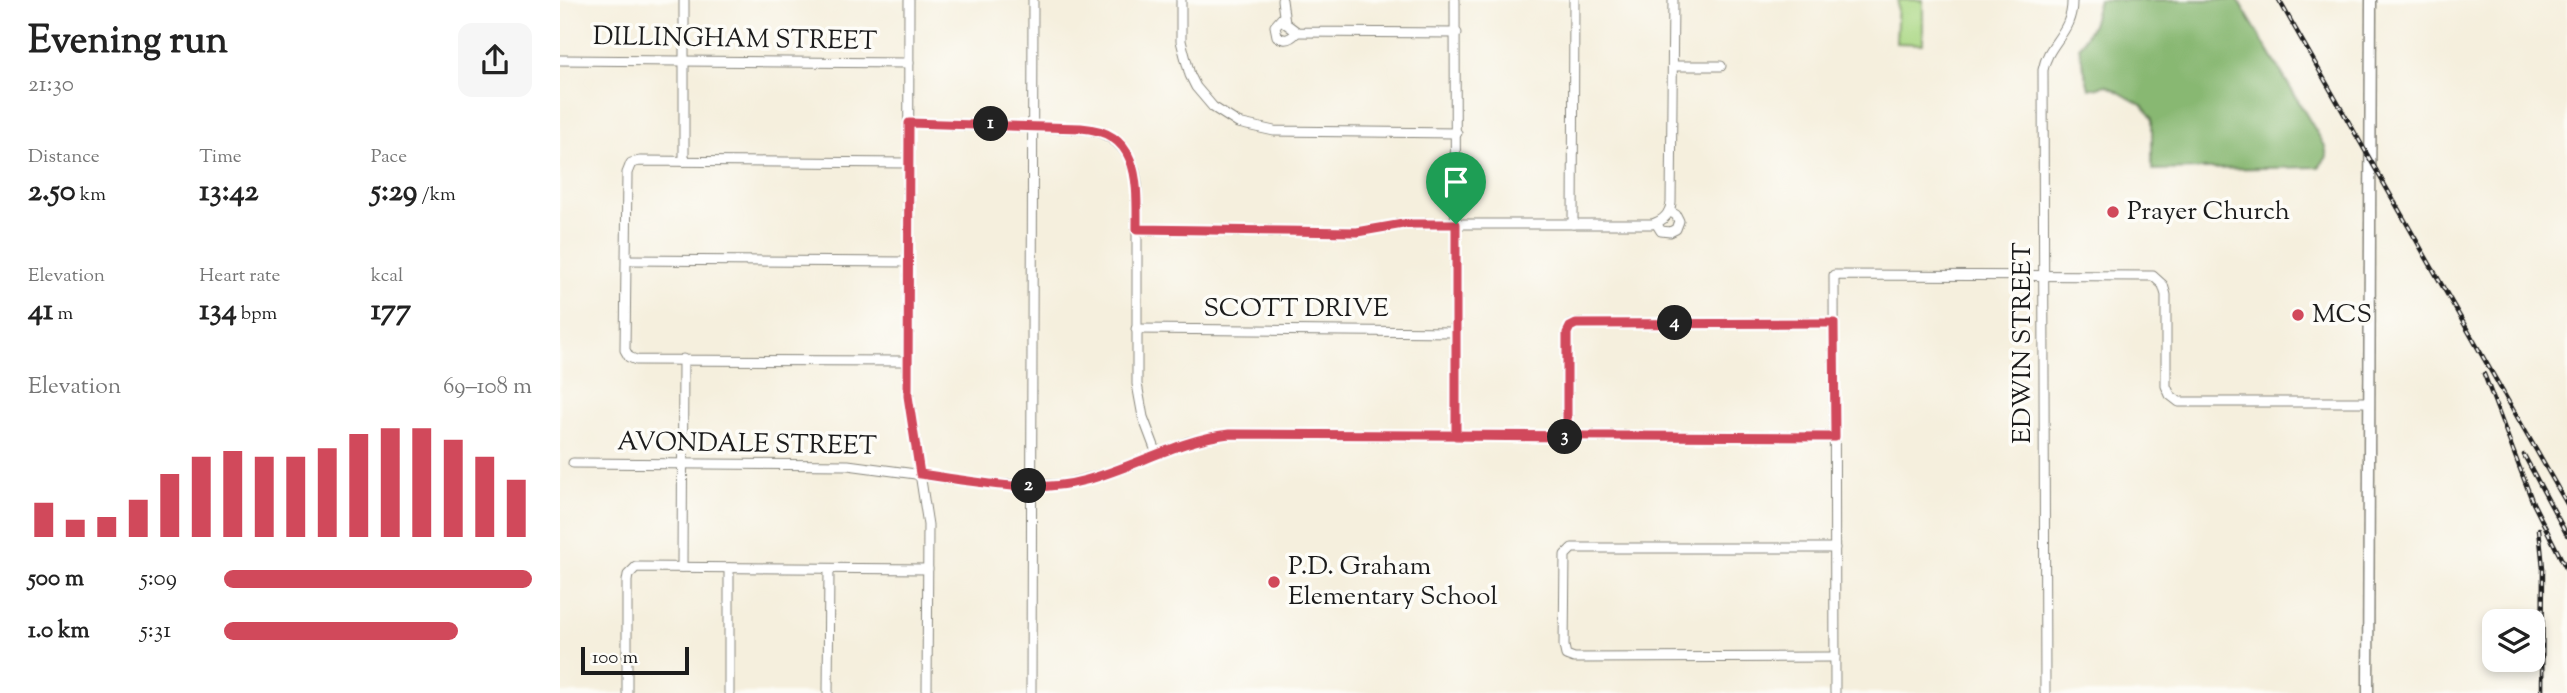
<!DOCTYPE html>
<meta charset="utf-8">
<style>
:root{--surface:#fff;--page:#f6f6f6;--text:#222;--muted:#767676;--accent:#d1495b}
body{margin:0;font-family:"Sorts Mill Goudy",serif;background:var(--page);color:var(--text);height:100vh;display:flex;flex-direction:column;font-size:26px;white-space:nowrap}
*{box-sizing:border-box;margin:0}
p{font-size:23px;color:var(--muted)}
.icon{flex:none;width:38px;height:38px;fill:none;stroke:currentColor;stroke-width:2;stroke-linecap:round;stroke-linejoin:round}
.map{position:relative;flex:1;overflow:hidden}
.sheet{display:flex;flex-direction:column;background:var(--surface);width:560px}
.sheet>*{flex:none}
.fabs{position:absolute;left:1922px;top:609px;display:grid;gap:14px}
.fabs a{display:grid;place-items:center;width:63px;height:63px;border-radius:14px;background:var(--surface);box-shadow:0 4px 10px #0003;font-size:35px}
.scale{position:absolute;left:21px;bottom:18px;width:108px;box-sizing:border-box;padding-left:7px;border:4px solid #1c1c1c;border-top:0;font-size:19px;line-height:24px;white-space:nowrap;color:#1c1c1c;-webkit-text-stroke:5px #fdfcf7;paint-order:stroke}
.pin{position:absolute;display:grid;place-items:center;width:60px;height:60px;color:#fff;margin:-72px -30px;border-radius:50% 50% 50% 0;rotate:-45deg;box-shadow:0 0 7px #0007}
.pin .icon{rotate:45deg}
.km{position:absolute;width:35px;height:35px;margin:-18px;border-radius:50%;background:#222;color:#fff;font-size:19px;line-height:35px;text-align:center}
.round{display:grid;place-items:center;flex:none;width:74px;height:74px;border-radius:14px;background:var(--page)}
.head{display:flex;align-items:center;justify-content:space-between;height:119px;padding:0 28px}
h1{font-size:38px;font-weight:700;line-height:52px}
.metrics{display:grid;grid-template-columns:repeat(3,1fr);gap:10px;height:119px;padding:7px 28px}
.metrics div{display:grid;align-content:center}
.metrics b{font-size:30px;font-weight:700}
.metrics small{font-size:19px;font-weight:400}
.metrics p{font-size:19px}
.chart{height:196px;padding:14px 28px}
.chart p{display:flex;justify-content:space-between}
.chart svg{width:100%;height:126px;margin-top:7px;stroke:var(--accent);stroke-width:6}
ul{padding:0 28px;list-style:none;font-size:23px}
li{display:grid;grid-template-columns:112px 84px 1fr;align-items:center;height:52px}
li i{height:18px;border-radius:9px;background:var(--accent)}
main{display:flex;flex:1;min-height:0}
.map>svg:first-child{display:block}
.green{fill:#abd885;stroke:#647a50;stroke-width:2}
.forest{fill:#88b872;stroke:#526a47;stroke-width:2}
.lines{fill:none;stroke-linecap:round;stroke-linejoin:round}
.minor-casing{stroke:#88867c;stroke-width:11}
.major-casing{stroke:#88867c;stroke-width:13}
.minor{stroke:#fff;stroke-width:9}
.major{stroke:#fff;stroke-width:10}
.rail-casing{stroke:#1c1c1c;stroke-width:4.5}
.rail{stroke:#fdfcf7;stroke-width:2;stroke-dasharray:5;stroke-linecap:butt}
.route-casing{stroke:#fff;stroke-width:14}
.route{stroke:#d1495b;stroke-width:9}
.poi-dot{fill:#d1495b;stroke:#fdfcf7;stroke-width:2.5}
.labels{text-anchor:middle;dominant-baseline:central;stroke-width:7;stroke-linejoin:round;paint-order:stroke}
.street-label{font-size:26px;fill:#1c1c1c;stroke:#fdfcf7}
.poi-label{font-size:26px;fill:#1c1c1c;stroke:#fdfcf7;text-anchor:start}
</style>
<main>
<section class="sheet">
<div class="head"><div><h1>Evening run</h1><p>21:30</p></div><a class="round"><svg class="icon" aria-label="share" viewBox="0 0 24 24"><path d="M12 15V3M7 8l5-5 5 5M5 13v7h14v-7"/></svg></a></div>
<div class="metrics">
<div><p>Distance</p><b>2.50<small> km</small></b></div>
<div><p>Time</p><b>13:42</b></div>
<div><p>Pace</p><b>5:29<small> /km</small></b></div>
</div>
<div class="metrics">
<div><p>Elevation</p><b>41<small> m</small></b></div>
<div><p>Heart rate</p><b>134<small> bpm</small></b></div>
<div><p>kcal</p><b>177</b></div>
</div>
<div class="chart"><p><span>Elevation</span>69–108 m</p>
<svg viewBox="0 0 160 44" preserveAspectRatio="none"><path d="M5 44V32M15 44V38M25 44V37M35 44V31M45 44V22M55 44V16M65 44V14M75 44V16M85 44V16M95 44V13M105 44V8M115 44V6M125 44V6M135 44V10M145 44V16M155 44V24"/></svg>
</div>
<ul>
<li><b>500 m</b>5:09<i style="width:100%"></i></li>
<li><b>1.0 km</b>5:31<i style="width:76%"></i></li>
</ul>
</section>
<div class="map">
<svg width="2007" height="693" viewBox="0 0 2007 693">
<rect width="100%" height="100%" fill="#fdfcf7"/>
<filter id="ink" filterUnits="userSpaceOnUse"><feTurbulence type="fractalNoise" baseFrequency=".0143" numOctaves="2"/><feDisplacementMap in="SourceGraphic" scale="14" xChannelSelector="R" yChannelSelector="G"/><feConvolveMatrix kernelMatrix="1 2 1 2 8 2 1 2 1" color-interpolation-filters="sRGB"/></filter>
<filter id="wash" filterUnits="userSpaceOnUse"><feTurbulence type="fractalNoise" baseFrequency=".00686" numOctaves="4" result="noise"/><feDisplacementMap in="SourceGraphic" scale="28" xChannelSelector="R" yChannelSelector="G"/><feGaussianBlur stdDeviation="1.57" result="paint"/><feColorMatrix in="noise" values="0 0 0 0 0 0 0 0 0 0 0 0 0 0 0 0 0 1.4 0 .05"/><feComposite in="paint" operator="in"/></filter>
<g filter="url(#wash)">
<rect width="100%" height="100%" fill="#f5efdd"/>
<polygon class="green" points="1338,0 1363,0 1363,44 1336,43"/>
<polygon class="forest" points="1539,0 1678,0 1765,146 1767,157 1759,167 1592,170 1592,118 1583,106 1546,85 1529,89 1519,47 1532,25"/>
</g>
<g filter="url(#ink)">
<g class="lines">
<g class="minor-casing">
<g id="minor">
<polyline points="349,0 348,396 368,525 367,693"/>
<polyline points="621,0 621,41 630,75 636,87 653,107 678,123 714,131 897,133"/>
<polyline points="722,0 725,23 737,32 897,33"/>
<polyline points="895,0 896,436"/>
<path d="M722,18l-7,8 2,10c8,6 14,3 20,-4"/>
<polyline points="0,60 349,63"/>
<polyline points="1113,66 1161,66"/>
<path d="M349,123l180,6c28,6 45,26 48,55v200l6,33 14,37"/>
<polyline points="124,161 124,0"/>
<polyline points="1096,223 1101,231 1110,232 1116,229 1119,221 1116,215 1109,211"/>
<polyline points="1013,224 1014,0"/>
<path d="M577,229l220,3 46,-8h249c11,-3 18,-10 19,-21l2,-203"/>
<polyline points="67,260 348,262"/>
<polyline points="576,329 896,332"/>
<polyline points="348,361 76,360 69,357 65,350 67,173 71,163 80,161 349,163"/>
<polyline points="1007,437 1007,333 1012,325 1021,324 1274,323"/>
<polyline points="13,463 288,465 438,485 501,485 549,473 629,442 669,434 1275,437"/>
<polyline points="1275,548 1012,548 1005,555 1004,646 1006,655 1014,658 1275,657"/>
<polyline points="122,567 123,359"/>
<polyline points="67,693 67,581 68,575 76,567 368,569"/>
<polyline points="169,693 169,568"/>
<polyline points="268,693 269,569"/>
<polyline points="471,693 473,0"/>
<polyline points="1275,693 1274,275 1593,276 1603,285 1606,295 1606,386 1610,395 1619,402 1808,402"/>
<path d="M1485,693l-2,-623c5,-28 30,-37 29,-70"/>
</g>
</g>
<g class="major-casing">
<polyline id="major" points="1808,693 1811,0"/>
</g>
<use href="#minor" class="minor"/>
<use href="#major" class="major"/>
<g class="rail-casing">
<g id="rail">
<polyline points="1719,0 2007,504"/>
<polyline points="1924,374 1973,503 2007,570"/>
<polyline points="1964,455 2007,535"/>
<polyline points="1979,529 1983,568 1982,693"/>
</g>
</g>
<use href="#rail" class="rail"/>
</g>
</g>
<g class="lines" filter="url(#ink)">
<g class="route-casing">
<path id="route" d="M896,224h-53l-46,8 -220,-3c0,-45 4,-97 -56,-101l-172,-5 -1,273 12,78c54,7 112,21 166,6 49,-13 92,-40 143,-46l606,3 -1,-114h-12l-246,1 -6,3 -3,6v104l-111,-1v-212"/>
</g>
<use href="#route" class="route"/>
</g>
<g class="poi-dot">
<circle cx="1553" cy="212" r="7"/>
<circle cx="1738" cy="315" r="7"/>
<circle cx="714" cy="582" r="7"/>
</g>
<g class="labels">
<g class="street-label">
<text transform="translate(175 40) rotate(1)">DILLINGHAM STREET</text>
<text x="736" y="309">SCOTT DRIVE</text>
<text transform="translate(1463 343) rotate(-90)">EDWIN STREET</text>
<text transform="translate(187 445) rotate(1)">AVONDALE STREET</text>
</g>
<g class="poi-label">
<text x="1567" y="212">Prayer Church</text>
<text x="1752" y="315">MCS</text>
<text x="728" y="567">P.D. Graham<tspan x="728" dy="30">Elementary School</tspan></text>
</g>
</g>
</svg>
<div class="fabs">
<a><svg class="icon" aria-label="layers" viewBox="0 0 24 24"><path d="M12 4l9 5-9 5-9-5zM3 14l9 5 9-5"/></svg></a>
</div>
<div class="scale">100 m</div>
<div class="pin" style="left:896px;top:224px;background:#1e9e55"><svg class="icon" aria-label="arrive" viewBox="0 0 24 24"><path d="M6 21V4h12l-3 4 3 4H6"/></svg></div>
<b class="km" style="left:431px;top:124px">1</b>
<b class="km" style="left:469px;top:486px">2</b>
<b class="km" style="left:1005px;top:437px">3</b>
<b class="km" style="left:1115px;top:323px">4</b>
</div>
</main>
